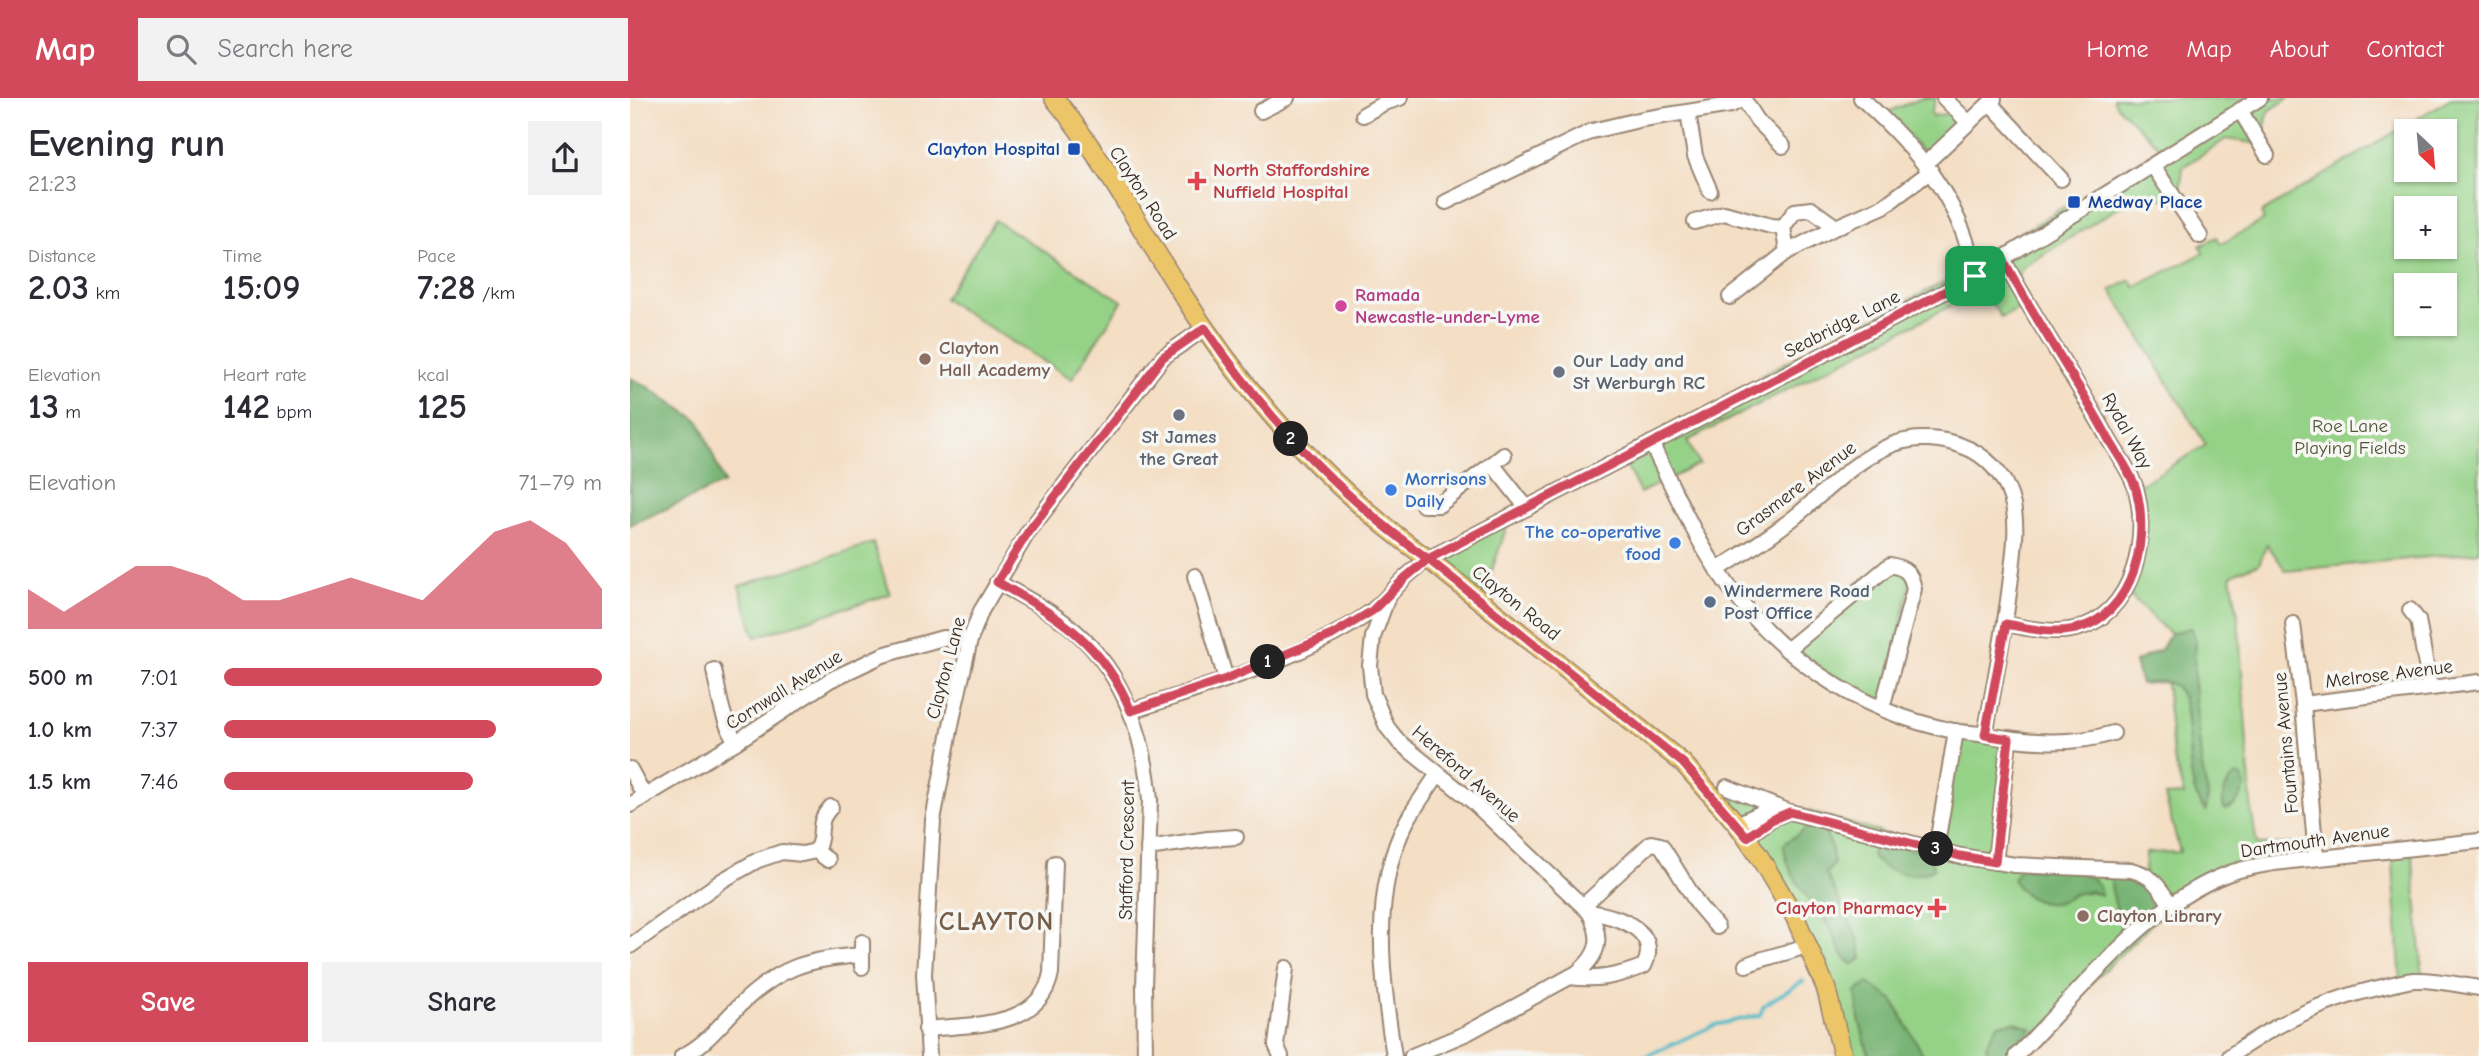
<!DOCTYPE html>
<meta charset="utf-8">
<style>
:root{--surface:#fff;--page:#f2f2f3;--text:#2b2b33;--muted:#7c7c81;--accent:#d1495b}
body{margin:0;font-family:"Comic Neue",sans-serif;background:var(--page);color:var(--text);height:100vh;display:flex;flex-direction:column;font-size:26px;white-space:nowrap}
*{box-sizing:border-box;margin:0}
p{font-size:23px;color:var(--muted)}
.icon{flex:none;width:38px;height:38px;fill:none;stroke:currentColor;stroke-width:2;stroke-linecap:round;stroke-linejoin:round}
.map{position:relative;flex:1;overflow:hidden}
.drawer{display:flex;flex-direction:column;background:var(--surface);width:630px}
.drawer>*{flex:none}
.needle{width:46px;rotate:154deg}
.buttons{position:absolute;left:1764px;top:21px;display:grid;gap:14px}
.buttons a{display:grid;place-items:center;width:63px;height:63px;border-radius:0px;background:var(--surface);box-shadow:0 2px 5px #0004;font-size:35px}
.pin{position:absolute;display:grid;place-items:center;width:60px;height:60px;color:#fff;margin:-30px;border-radius:14px;box-shadow:0 4px 10px #0006}
.km{position:absolute;width:35px;height:35px;margin:-18px;border-radius:50%;background:#222;color:#fff;font-size:19px;line-height:35px;text-align:center}
.round{display:grid;place-items:center;flex:none;width:74px;height:74px;border-radius:0px;background:var(--page)}
.summary{display:flex;align-items:center;justify-content:space-between;height:119px;padding:0 28px}
h1{font-size:38px;font-weight:800;line-height:52px}
.metrics{display:grid;grid-template-columns:repeat(3,1fr);gap:10px;height:119px;padding:7px 28px}
.metrics div{display:grid;align-content:center}
.metrics b{font-size:35px;font-weight:800}
.metrics small{font-size:19px;font-weight:400}
.metrics p{font-size:19px}
.chart{height:196px;padding:14px 28px}
.chart p{display:flex;justify-content:space-between}
.chart svg{width:100%;height:126px;margin-top:7px;fill:var(--accent);opacity:.7}
.button{display:flex;gap:14px;margin-top:auto;padding:14px 28px}
.button a{flex:1;height:80px;border-radius:0px;background:var(--accent);color:#fff;font-size:28px;font-weight:800;line-height:80px;text-align:center}
.button a+a{background:var(--page);color:var(--text)}
ul{padding:0 28px;list-style:none;font-size:23px}
li{display:grid;grid-template-columns:112px 84px 1fr;align-items:center;height:52px}
li i{height:18px;border-radius:9px;background:var(--accent)}
header{display:flex;align-items:center;gap:42px;box-sizing:border-box;height:98px;padding:0 35px;background:var(--accent);color:#fff}
header strong{font-size:33px}
nav{display:flex;gap:38px;margin-inline-start:auto;font-size:24px}
.search{width:490px;height:63px;background:var(--page);display:flex;align-items:center;gap:18px;box-sizing:border-box;padding:0 24px;border-radius:0px;color:var(--muted);font-size:26px}
main{display:flex;flex:1;min-height:0}
.map>svg:first-child{display:block}
.green{fill:#95d287;stroke:#687e52;stroke-width:2;fill-rule:evenodd}
.forest{fill:#78b474;stroke:#5a6f49;stroke-width:2}
.lines{fill:none;stroke-linecap:round;stroke-linejoin:round}
.stream{stroke:#4fbbc9;stroke-width:3.5}
.minor-casing{stroke:#988471;stroke-width:18}
.major-casing{stroke:#988471;stroke-width:21}
.minor{stroke:#fff;stroke-width:14}
.major{stroke:#edc569;stroke-width:18}
.route-casing{stroke:#fff;stroke-width:14}
.route{stroke:#d1495b;stroke-width:9}
.transit-dot{fill:#1a4fb4;stroke:#f6f6f2;stroke-width:2.5}
.health-dot{fill:#e0444e;stroke:#f6f6f2;stroke-width:2.5}
.hotel-dot{fill:#d1479c;stroke:#f6f6f2;stroke-width:2.5}
.education-dot{fill:#8d6e63;stroke:#f6f6f2;stroke-width:2.5}
.worship-dot{fill:#6b7280;stroke:#f6f6f2;stroke-width:2.5}
.shop-dot{fill:#3f7fe0;stroke:#f6f6f2;stroke-width:2.5}
.service-dot{fill:#5c6f8a;stroke:#f6f6f2;stroke-width:2.5}
.labels{text-anchor:middle;dominant-baseline:central;stroke-width:7;stroke-linejoin:round;paint-order:stroke}
.transit-label{font-size:19px;font-weight:bold;fill:#164399;stroke:#f6f6f2;text-anchor:end}
.health-label{font-size:19px;font-weight:bold;fill:#be3a42;stroke:#f6f6f2;text-anchor:start}
.street-label{font-size:19px;fill:#3b2a1e;stroke:#f6f6f2}
.hotel-label{font-size:19px;font-weight:bold;fill:#b23c85;stroke:#f6f6f2;text-anchor:start}
.education-label{font-size:19px;font-weight:bold;fill:#785e54;stroke:#f6f6f2;text-anchor:start}
.worship-label{font-size:19px;font-weight:bold;fill:#5b616d;stroke:#f6f6f2;text-anchor:start}
.park-label{font-size:19px;fill:#525438;stroke:#f6f6f2}
.shop-label{font-size:19px;font-weight:bold;fill:#366cbe;stroke:#f6f6f2;text-anchor:start}
.service-label{font-size:19px;font-weight:bold;fill:#4e5e75;stroke:#f6f6f2;text-anchor:start}
.district-label{font-size:26px;font-weight:bold;letter-spacing:2px;fill:#755d47;stroke:#f6f6f2}
</style>
<header>
<strong>Map</strong>
<div class="search"><svg class="icon" aria-label="search" viewBox="0 0 24 24"><circle cx="10" cy="10" r="6"/><path d="M15 15l6 6"/></svg>Search here</div>
<nav><a>Home</a><a>Map</a><a>About</a><a>Contact</a></nav>
</header>
<main>
<section class="drawer">
<div class="summary"><div><h1>Evening run</h1><p>21:23</p></div><a class="round"><svg class="icon" aria-label="share" viewBox="0 0 24 24"><path d="M12 15V3M7 8l5-5 5 5M5 13v7h14v-7"/></svg></a></div>
<div class="metrics">
<div><p>Distance</p><b>2.03<small> km</small></b></div>
<div><p>Time</p><b>15:09</b></div>
<div><p>Pace</p><b>7:28<small> /km</small></b></div>
</div>
<div class="metrics">
<div><p>Elevation</p><b>13<small> m</small></b></div>
<div><p>Heart rate</p><b>142<small> bpm</small></b></div>
<div><p>kcal</p><b>125</b></div>
</div>
<div class="chart"><p><span>Elevation</span>71–79 m</p>
<svg viewBox="0 0 160 44" preserveAspectRatio="none"><path d="M0 44V30L10 38L20 30L30 22L40 22L50 26L60 34L70 34L80 30L90 26L100 30L110 34L120 22L130 10L140 6L150 14L160 30V44z"/></svg>
</div>
<ul>
<li><b>500 m</b>7:01<i style="width:100%"></i></li>
<li><b>1.0 km</b>7:37<i style="width:72%"></i></li>
<li><b>1.5 km</b>7:46<i style="width:66%"></i></li>
</ul>
<div class="button"><a>Save</a><a>Share</a></div>
</section>
<div class="map">
<svg width="1849" height="958" viewBox="0 0 1849 958">
<rect width="100%" height="100%" fill="#f6f6f2"/>
<filter id="ink" filterUnits="userSpaceOnUse"><feTurbulence type="fractalNoise" baseFrequency=".0143" numOctaves="2"/><feDisplacementMap in="SourceGraphic" scale="14" xChannelSelector="R" yChannelSelector="G"/><feConvolveMatrix kernelMatrix="1 2 1 2 8 2 1 2 1" color-interpolation-filters="sRGB"/></filter>
<filter id="wash" filterUnits="userSpaceOnUse"><feTurbulence type="fractalNoise" baseFrequency=".00686" numOctaves="4" result="noise"/><feDisplacementMap in="SourceGraphic" scale="28" xChannelSelector="R" yChannelSelector="G"/><feGaussianBlur stdDeviation="1.57" result="paint"/><feColorMatrix in="noise" values="0 0 0 0 0 0 0 0 0 0 0 0 0 0 0 0 0 1.4 0 .05"/><feComposite in="paint" operator="in"/></filter>
<g filter="url(#wash)">
<rect width="100%" height="100%" fill="#f4dec4"/>
<g class="green">
<path d="M1292,0h14l-5,14 1,4 18,-3c11,18 -5,27 -19,39l-11,-2 -32,-38z"/>
<polygon points="1483,0 1659,0 1639,13 1630,46 1596,41 1553,69 1549,100 1543,104 1513,94 1392,170 1385,183 1398,206 1371,220 1353,191 1057,343 1069,366 1010,395 996,367 989,362 1138,285 1131,277 1344,169 1352,159 1530,50 1486,7"/>
<path d="M1821,0h28v454l-193,19 -19,-27 -8,20 -20,7 -8,5 7,40 14,199 5,30 58,-2 1,14 -71,12 -74,36 -155,151h-173l-48,-139 -80,-118 12,-12 209,62 20,-118 53,8 -14,123 150,11 1,-20 34,-1 -15,-56 19,-1 -11,-39 -7,-74 -25,2 -6,-22 27,-13 8,-15 -45,-43 9,-20 2,-84 70,-42 -95,-155 20,-10 4,7 69,-34 -4,-7 17,-9 4,7 43,-24 -3,-7zM1776,33h39v39h-39zM1776,110h39v39h-39zM1776,187h39v39h-39z"/>
<polygon points="365,122 492,203 442,281 314,201"/>
<polygon points="880,419 851,504 798,461"/>
<polygon points="243,445 260,496 125,539 109,488"/>
<polygon points="1260,467 1282,479 1252,610 1157,552"/>
<polygon points="1762,751 1782,751 1793,880 1771,885"/>
</g>
<g class="forest">
<polygon points="0,280 15,287 69,323 94,385 0,427"/>
<path d="M1560,530l5,8 -1,48 8,83 6,29 -2,15c-29,-24 -5,-119 -37,-128 -8,-3 -20,0 -28,1l-6,-22 27,-13 8,-15z"/>
<path d="M1607,677l5,2 3,10c-5,10 -8,21 -21,22 -4,-12 2,-27 13,-34z"/>
<path d="M1178,729l16,2 7,17 3,18 -8,9 32,66 4,20 -9,5c-15,-7 -16,-28 -26,-40 -16,-23 -43,-52 -43,-80z"/>
<path d="M1262,747l37,9 5,14c-16,12 -52,5 -62,-12l2,-9z"/>
<path d="M1390,771c25,1 77,-8 81,26l-11,-4c-6,3 -10,1 -16,3 -5,3 -9,7 -15,8 -18,5 -38,-6 -46,-23z"/>
<path d="M1494,777l24,7 14,23 -36,31 -5,-5c-1,-19 -11,-34 -10,-52z"/>
<polygon points="1238,885 1262,901 1294,958 1239,958 1229,921 1226,894"/>
<polygon points="1385,924 1402,930 1375,958 1359,958 1356,947 1368,926"/>
</g>
<g class="lines">
<polyline class="stream" points="1016,958 1085,927 1130,917 1134,907 1173,883"/>
</g>
</g>
<g filter="url(#ink)">
<g class="lines">
<g class="minor-casing">
<g id="minor">
<polyline points="1113,0 1127,22 1153,48"/>
<path d="M1231,0c55,50 101,102 114,178"/>
<polyline points="1314,0 1339,25"/>
<polyline points="1360,5 1431,81"/>
<polyline points="1610,12 1637,57"/>
<polyline points="631,13 657,0"/>
<polyline points="1058,14 1065,58 1080,93"/>
<polyline points="733,17 754,5 770,0"/>
<polyline points="1295,66 1364,1"/>
<polyline points="1523,68 1570,138"/>
<polyline points="816,104 962,33 1013,21 1101,7 1114,0"/>
<polyline points="1065,124 1094,115 1141,128 1153,129"/>
<polyline points="1157,154 1153,129 1165,113 1181,111 1206,129"/>
<path d="M1373,161c32,61 72,118 105,179 9,16 23,34 28,51 15,57 -7,140 -77,142 -17,1 -36,-4 -53,-7"/>
<polyline points="1100,199 1157,154 1206,129 1254,108 1301,73"/>
<path d="M1021,345c20,40 42,91 67,128 56,84 137,140 236,160 11,2 22,2 32,4 42,7 86,11 127,-2"/>
<polyline points="863,367 897,410"/>
<polyline points="793,407 809,407 874,357"/>
<path d="M1087,472c27,-17 54,-34 79,-54 30,-25 61,-58 98,-72 21,-8 48,-6 68,2 23,8 42,28 49,52 8,24 3,55 0,79 -6,53 -16,105 -26,158"/>
<polyline points="565,478 596,581"/>
<path d="M367,484c26,15 55,29 78,49 50,44 69,105 75,169l-6,187 1,69"/>
<path d="M757,501l-14,38 -3,29 3,28 14,33 12,15 72,58 118,112c14,26 11,42 -12,61l-110,60 -55,23"/>
<polyline points="1780,512 1788,522 1800,590"/>
<polyline points="1663,526 1673,606 1686,759"/>
<path d="M1157,552l103,-85c16,3 21,8 24,24l-32,119"/>
<path d="M84,572c5,25 8,50 22,72"/>
<polyline points="1673,606 1849,584"/>
<path d="M501,613c75,-25 174,-53 238,-98 15,-10 25,-25 38,-37 7,-6 14,-12 21,-17l547,-283 285,-178"/>
<polyline points="0,671 15,699"/>
<path d="M1097,689l63,25 170,44 55,9 116,5c23,6 27,16 40,35"/>
<polyline points="0,707 106,644 200,582 253,557 284,548 313,540 340,542"/>
<polyline points="1107,726 1135,713 1151,713"/>
<polyline points="1117,739 1141,721 1156,715"/>
<polyline points="518,750 578,741 606,739"/>
<polyline points="1306,751 1326,633"/>
<polyline points="186,753 198,762"/>
<polyline points="1365,764 1379,641"/>
<polyline points="953,808 1021,745 1031,747 1069,808 1087,829"/>
<polyline points="232,844 232,869"/>
<path d="M0,848l93,-66 35,-20 24,-8 20,2 14,-3c10,-19 -2,-26 15,-44"/>
<path d="M1116,867c22,-9 41,-11 61,-20"/>
<path d="M940,879c26,4 49,-1 74,-11 18,-35 -26,-50 -55,-54"/>
<path d="M296,931c45,-5 115,0 125,-56l4,-110"/>
<path d="M52,958c24,-11 38,-32 57,-50 40,-39 68,-47 123,-51"/>
<polyline points="299,958 294,876 303,722 322,622 340,542 351,513 398,434 533,259 575,230"/>
<polyline points="651,958 646,947 656,870"/>
<path d="M764,958c-12,-77 -25,-165 14,-237 9,-15 20,-30 30,-45"/>
<path d="M1386,958c63,-62 127,-150 211,-182 15,-6 31,-8 47,-11l205,-22"/>
<path d="M1600,958c46,-33 97,-57 152,-69 11,-3 22,-6 32,-7 22,-1 44,5 65,8"/>
</g>
</g>
<g class="major-casing">
<path id="major" d="M424,0c48,58 84,127 125,191 66,105 148,198 249,270l255,204 54,61 22,32 36,61 31,71 17,68"/>
</g>
<use href="#minor" class="minor"/>
<use href="#major" class="major"/>
</g>
</g>
<g class="lines" filter="url(#ink)">
<g class="route-casing">
<path id="route" d="M1345,178l-547,283 -22,18 -34,34 -40,24 -106,44 -95,32c-28,-68 -73,-95 -134,-129l31,-50 135,-175 42,-29c61,90 135,168 223,231l255,204 64,74 24,-17 19,-8 170,44 35,6 14,-123 -24,-4 21,-111c17,3 35,8 52,7 71,-1 94,-85 78,-142 -5,-17 -19,-35 -28,-51 -33,-61 -73,-118 -105,-179l-28,17"/>
</g>
<use href="#route" class="route"/>
</g>
<g class="transit-dot">
<rect x="437" y="44" width="14" height="14" rx="3.5"/>
<rect x="1437" y="97" width="14" height="14" rx="3.5"/>
</g>
<g class="health-dot">
<path d="M563.5 72.5h7v7h7v7h-7v7h-7v-7h-7v-7h7z"/>
<path d="M1303.5 799.5h7v7h7v7h-7v7h-7v-7h-7v-7h7z"/>
</g>
<circle class="hotel-dot" cx="711" cy="208" r="7"/>
<g class="education-dot">
<circle cx="295" cy="261" r="7"/>
<circle cx="1453" cy="818" r="7"/>
</g>
<g class="worship-dot">
<circle cx="929" cy="274" r="7"/>
<circle cx="549" cy="317" r="7"/>
</g>
<g class="shop-dot">
<circle cx="761" cy="392" r="7"/>
<circle cx="1045" cy="445" r="7"/>
</g>
<circle class="service-dot" cx="1080" cy="504" r="7"/>
<g class="labels">
<g class="transit-label">
<text x="430" y="51">Clayton Hospital</text>
<text x="1458" y="104" text-anchor="start">Medway Place</text>
</g>
<g class="health-label">
<text x="583" y="72">North Staffordshire<tspan x="583" dy="22">Nuffield Hospital</tspan></text>
<text x="1293" y="810" text-anchor="end">Clayton Pharmacy</text>
</g>
<g class="street-label">
<text transform="translate(513 95) rotate(57)">Clayton Road</text>
<text transform="translate(1212 226) rotate(-27)">Seabridge Lane</text>
<text transform="translate(1497 333) rotate(61)">Rydal Way</text>
<text transform="translate(1166 391) rotate(-37)">Grasmere Avenue</text>
<text transform="translate(886 505) rotate(39)">Clayton Road</text>
<text transform="translate(316 570) rotate(-75)">Clayton Lane</text>
<text transform="translate(1759 576) rotate(-7)">Melrose Avenue</text>
<text transform="translate(154 592) rotate(-32)">Cornwall Avenue</text>
<text transform="translate(1656 645) rotate(-95)">Fountains Avenue</text>
<text transform="translate(836 676) rotate(41)">Hereford Avenue</text>
<text transform="translate(1685 743) rotate(-8)">Dartmouth Avenue</text>
<text transform="translate(497 752) rotate(-89)">Stafford Crescent</text>
</g>
<g class="hotel-label">
<text x="725" y="197">Ramada<tspan x="725" dy="22">Newcastle-under-Lyme</tspan></text>
</g>
<g class="education-label">
<text x="309" y="250">Clayton<tspan x="309" dy="22">Hall Academy</tspan></text>
<text x="1467" y="818">Clayton Library</text>
</g>
<g class="worship-label">
<text x="943" y="263">Our Lady and<tspan x="943" dy="22">St Werburgh RC</tspan></text>
<text x="549" y="339" text-anchor="middle">St James<tspan x="549" dy="22">the Great</tspan></text>
</g>
<g class="park-label">
<text x="1720" y="328">Roe Lane<tspan x="1720" dy="22">Playing Fields</tspan></text>
</g>
<g class="shop-label">
<text x="775" y="381">Morrisons<tspan x="775" dy="22">Daily</tspan></text>
<text x="1031" y="434" text-anchor="end">The co-operative<tspan x="1031" dy="22">food</tspan></text>
</g>
<g class="service-label">
<text x="1094" y="493">Windermere Road<tspan x="1094" dy="22">Post Office</tspan></text>
</g>
<g class="district-label">
<text x="367" y="824">CLAYTON</text>
</g>
</g>
</svg>
<div class="buttons">
<a><svg class="needle" viewBox="-14 -14 28 28"><path d="M0-13l5 13h-10z" fill="#e53935"/><path d="M0 13l5-13h-10z" fill="#7c7c81"/></svg></a>
<a>+</a>
<a>−</a>
</div>
<div class="pin" style="left:1345px;top:178px;background:#1e9e55"><svg class="icon" aria-label="arrive" viewBox="0 0 24 24"><path d="M6 21V4h12l-3 4 3 4H6"/></svg></div>
<b class="km" style="left:638px;top:564px">1</b>
<b class="km" style="left:661px;top:341px">2</b>
<b class="km" style="left:1306px;top:751px">3</b>
</div>
</main>
